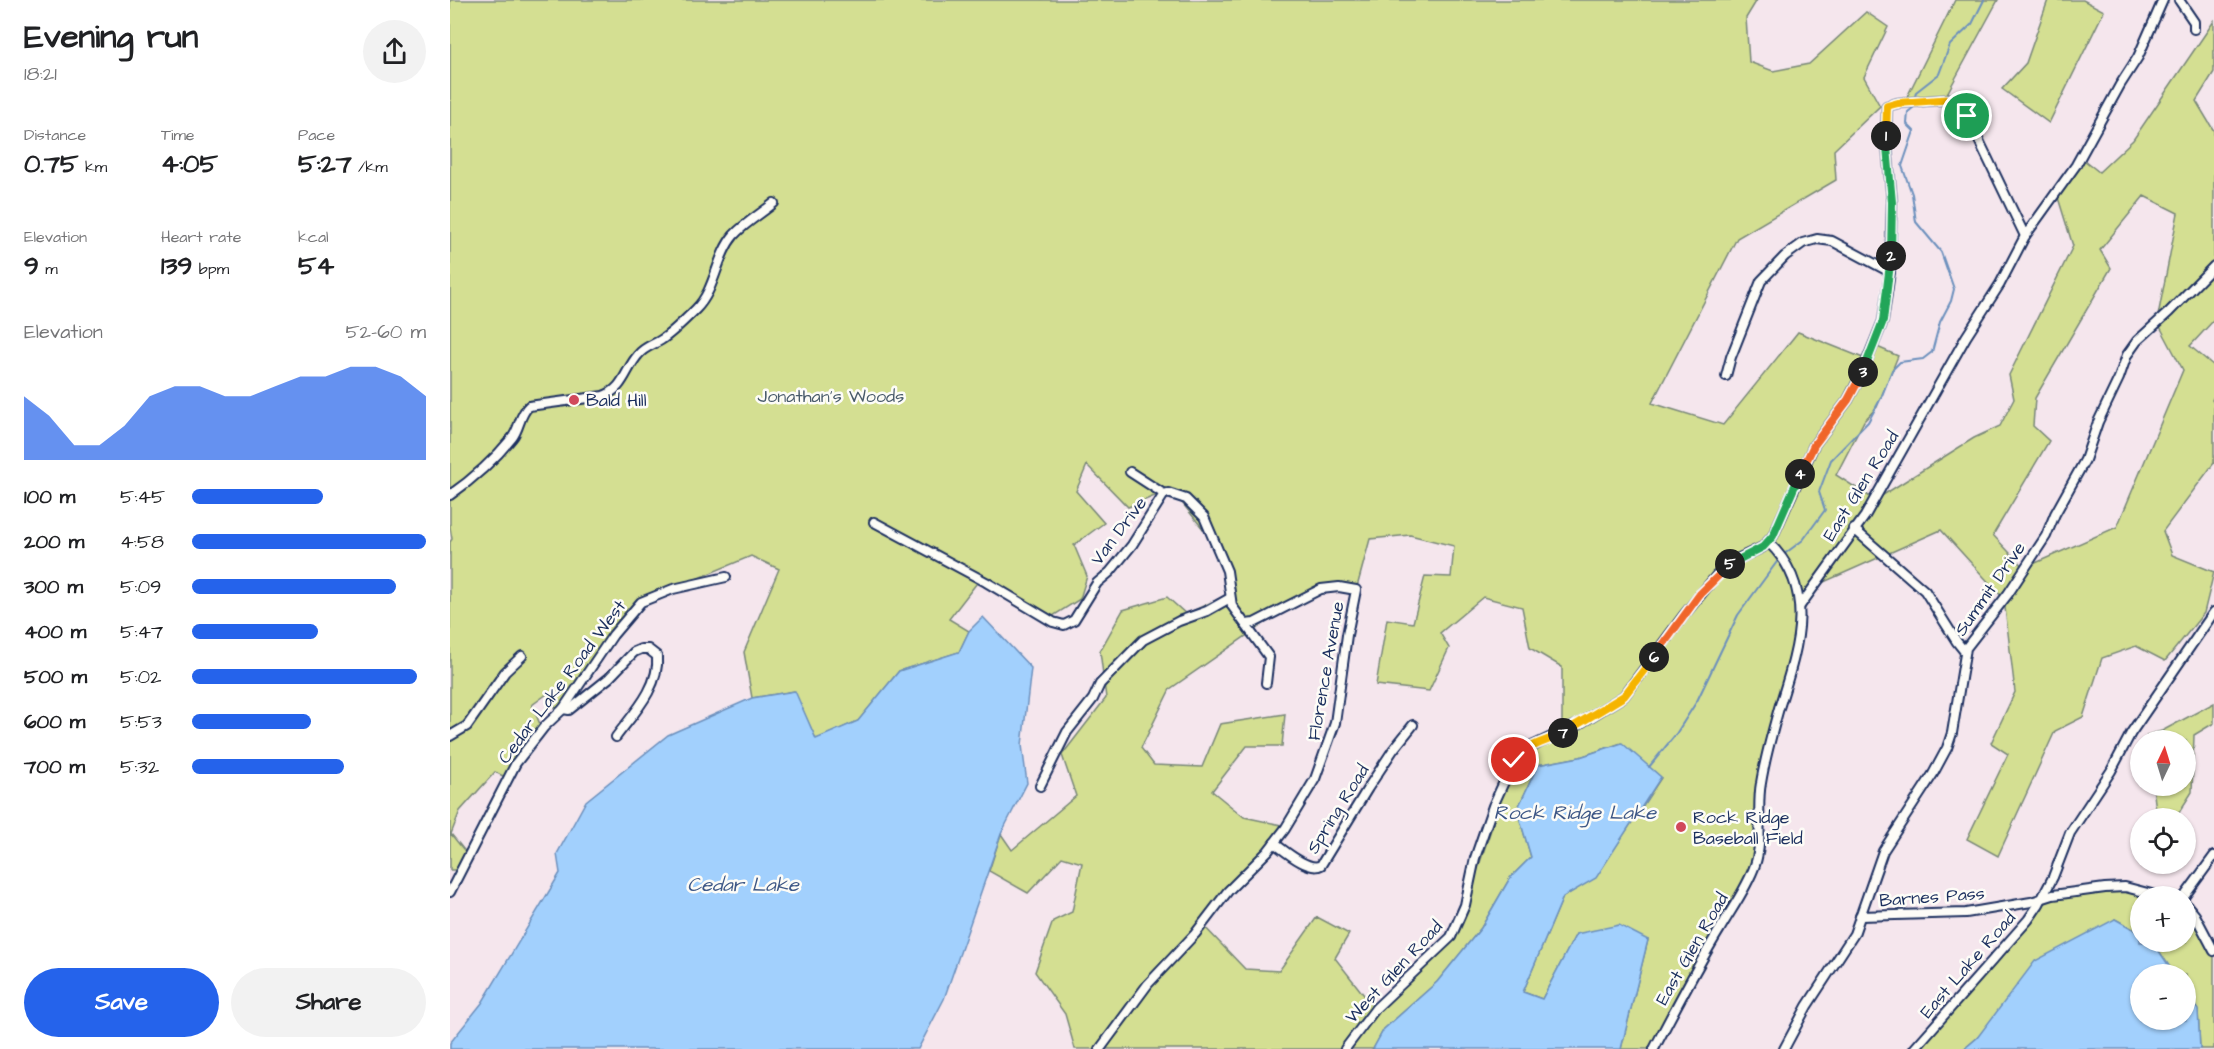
<!DOCTYPE html>
<meta charset="utf-8">
<style>
:root{--surface:#fff;--page:#f2f2f2;--text:#202124;--muted:#757577;--accent:#2563eb}
body{margin:0;font-family:"Architects Daughter",sans-serif;background:var(--page);color:var(--text);height:100vh;display:flex;flex-direction:column;font-size:22px;white-space:nowrap}
*{box-sizing:border-box;margin:0}
p{font-size:20px;color:var(--muted)}
.icon{flex:none;width:33px;height:33px;fill:none;stroke:currentColor;stroke-width:2;stroke-linecap:round;stroke-linejoin:round}
.map{position:relative;flex:1;overflow:hidden}
.panel{display:flex;flex-direction:column;background:var(--surface);width:450px}
.panel>*{flex:none}
.needle{width:39px;rotate:4deg}
.tools{position:absolute;left:1680px;top:730px;display:grid;gap:12px}
.tools a{display:grid;place-items:center;width:66px;height:66px;border-radius:50%;background:var(--surface);box-shadow:0 2px 4px #0004;font-size:30px}
.pin{position:absolute;display:grid;place-items:center;width:51px;height:51px;color:#fff;margin:-26px;border:3px solid #fff;border-radius:50%;box-shadow:0 2px 6px #0007}
.km{position:absolute;width:30px;height:30px;margin:-15px;border-radius:50%;background:#222;color:#fff;font-size:16px;line-height:30px;text-align:center}
.round{display:grid;place-items:center;flex:none;width:63px;height:63px;border-radius:32px;background:var(--page)}
.headline{display:flex;align-items:center;justify-content:space-between;height:102px;padding:0 24px}
h1{font-size:33px;font-weight:700;line-height:45px}
.stats{display:grid;grid-template-columns:repeat(3,1fr);gap:9px;height:102px;padding:6px 24px}
.stats div{display:grid;align-content:center}
.stats b{font-size:26px;font-weight:700}
.stats small{font-size:16px;font-weight:400}
.stats p{font-size:16px}
.chart{height:168px;padding:12px 24px}
.chart p{display:flex;justify-content:space-between}
.chart svg{width:100%;height:108px;margin-top:6px;fill:var(--accent);opacity:.7}
.primary-button{display:flex;gap:12px;margin-top:auto;padding:12px 24px}
.primary-button a{flex:1;height:69px;border-radius:36px;background:var(--accent);color:#fff;font-size:24px;font-weight:700;line-height:69px;text-align:center}
.primary-button a+a{background:var(--page);color:var(--text)}
ul{padding:0 24px;list-style:none;font-size:20px}
li{display:grid;grid-template-columns:96px 72px 1fr;align-items:center;height:45px}
li i{height:15px;border-radius:8px;background:var(--accent)}
main{display:flex;flex:1;min-height:0}
.map>svg:first-child{display:block}
.green{fill:#d4df92;stroke:#788778;stroke-width:1.5;fill-rule:evenodd}
.water{fill:#a2d0fd;stroke:#6c90bd;stroke-width:1.5}
.lines{fill:none;stroke-linecap:round;stroke-linejoin:round}
.stream{stroke:#6c90bd;stroke-width:2}
.street-casing{stroke:#1b2f5e;stroke-width:12}
.street{stroke:#fdfcf7;stroke-width:8}
.split-1-casing{stroke:#fff;stroke-width:12}
.split-2-casing{stroke:#fff;stroke-width:12}
.split-3-casing{stroke:#fff;stroke-width:12}
.split-4-casing{stroke:#fff;stroke-width:12}
.split-5-casing{stroke:#fff;stroke-width:12}
.split-6-casing{stroke:#fff;stroke-width:12}
.split-7-casing{stroke:#fff;stroke-width:12}
.split-8-casing{stroke:#fff;stroke-width:12}
.split-1{stroke:#f5b400;stroke-width:8}
.split-2{stroke:#22a559;stroke-width:8}
.split-3{stroke:#22a559;stroke-width:8}
.split-4{stroke:#f0652b;stroke-width:8}
.split-5{stroke:#22a559;stroke-width:8}
.split-6{stroke:#f0652b;stroke-width:8}
.split-7{stroke:#f5b400;stroke-width:8}
.split-8{stroke:#f5b400;stroke-width:8}
.poi-dot{fill:#d1495b;stroke:#fdfcf7;stroke-width:2}
.labels{text-anchor:middle;dominant-baseline:central;stroke-width:5;stroke-linejoin:round;paint-order:stroke}
.park-label{font-size:18px;fill:#495b6b;stroke:#fdfcf7}
.poi-label{font-size:18px;fill:#1b2f5e;stroke:#fdfcf7;text-anchor:start}
.street-label{font-size:18px;fill:#1b2f5e;stroke:#fdfcf7}
.water-label{font-size:20px;font-style:italic;fill:#3d5786;stroke:#fdfcf7}
</style>
<main>
<section class="panel">
<div class="headline"><div><h1>Evening run</h1><p>18:21</p></div><a class="round"><svg class="icon" aria-label="share" viewBox="0 0 24 24"><path d="M12 15V3M7 8l5-5 5 5M5 13v7h14v-7"/></svg></a></div>
<div class="stats">
<div><p>Distance</p><b>0.75<small> km</small></b></div>
<div><p>Time</p><b>4:05</b></div>
<div><p>Pace</p><b>5:27<small> /km</small></b></div>
</div>
<div class="stats">
<div><p>Elevation</p><b>9<small> m</small></b></div>
<div><p>Heart rate</p><b>139<small> bpm</small></b></div>
<div><p>kcal</p><b>54</b></div>
</div>
<div class="chart"><p><span>Elevation</span>52–60 m</p>
<svg viewBox="0 0 160 44" preserveAspectRatio="none"><path d="M0 44V18L10 26L20 38L30 38L40 30L50 18L60 14L70 14L80 18L90 18L100 14L110 10L120 10L130 6L140 6L150 10L160 18V44z"/></svg>
</div>
<ul>
<li><b>100 m</b>5:45<i style="width:56%"></i></li>
<li><b>200 m</b>4:58<i style="width:100%"></i></li>
<li><b>300 m</b>5:09<i style="width:87%"></i></li>
<li><b>400 m</b>5:47<i style="width:54%"></i></li>
<li><b>500 m</b>5:02<i style="width:96%"></i></li>
<li><b>600 m</b>5:53<i style="width:51%"></i></li>
<li><b>700 m</b>5:32<i style="width:65%"></i></li>
</ul>
<div class="primary-button"><a>Save</a><a>Share</a></div>
</section>
<div class="map">
<svg width="1764" height="1049" viewBox="0 0 1764 1049">
<rect width="100%" height="100%" fill="#f5e6ed"/>
<filter id="ink" filterUnits="userSpaceOnUse"><feTurbulence type="fractalNoise" baseFrequency=".0167" numOctaves="2"/><feDisplacementMap in="SourceGraphic" scale="12" xChannelSelector="R" yChannelSelector="G"/><feConvolveMatrix kernelMatrix="1 2 1 2 8 2 1 2 1" color-interpolation-filters="sRGB"/></filter>
<g filter="url(#ink)">
<g class="green">
<path d="M0,0h1307l-11,18 3,44 24,9 36,-7 57,-52 22,15 -24,50 16,29 -46,44 2,30 -99,58 -85,165 71,22 75,-93 70,28 7,-14 23,10 -21,51 -13,14 -28,54 39,25 99,-62 26,-12 14,-27 -5,-24 64,-129 -17,-55 23,-35 20,16 34,-32 81,-119v51l-18,29 18,30v189l-24,26 24,20v30l-2,4 2,3v60l-51,68 9,24 42,17 -10,41 -39,48 -29,-15 -34,12 -19,59 -28,14 -57,125 -31,-17 41,-85 -17,-11 24,-51 -11,-93 -63,-69 -133,59 -16,89 -29,93 -6,94 -99,184h-37l27,-109 -72,-6 -34,65 -19,-7 40,-95 33,-20 65,-99 -40,-35 -41,14 -42,8 -21,45 14,47 -21,21 -29,50 -44,54 -53,47 -11,20h-298l-10,-35 -30,-42 18,-51 19,-9 10,-49 -20,-6 -34,36 -39,-22 12,-37 11,16 64,-54 -14,-41 44,-57 -6,-47 23,-41 44,-13 19,17 43,-20 -10,-34 -11,-25 -34,-42 -5,-3 -41,17 -41,-42 -11,26 28,32 -30,22 13,31 -7,23 -27,17 -73,-37 -31,40 20,12 -10,21 -60,19 -41,50 -32,14 -1,2 -9,2 -22,-48 -42,7 -8,-46 35,-83 -28,-13 -91,38 -22,13 -80,105 -11,-18 -15,11 10,24 -35,49 -12,-6 -35,39 -9,23 17,21 -7,15h-11v-328l2,-3 -2,-12zM1694,196l34,17 -21,108 26,49 -66,157 -93,41 -31,-33 56,-94 -16,-15 2,-28 76,-130 -11,-18zM960,535l44,11 -3,31 -26,-1 -12,47 -26,-4 -11,66 53,6 20,-43 -9,-15 43,-36 39,10 8,41 32,19v69l-49,28 -55,164 -80,85 -43,-55 14,-24 -32,-17 -38,54 -34,-2 -44,-46 85,-97 -42,-9 -32,-26 35,-45h35l3,-32 -65,10 -18,43 -48,-2 -13,-17 29,-59 132,-92 55,-10 13,-48z"/>
<polygon points="1505,0 1548,0 1493,101 1455,101"/>
<polygon points="1598,0 1633,0 1654,11 1599,123 1552,89 1576,63"/>
<polygon points="1764,703 1764,723 1744,735 1742,792 1725,819 1707,819 1703,786 1736,786 1736,741 1698,741 1697,735 1712,731"/>
<polygon points="1671,886 1710,897 1690,897 1690,933 1665,919 1514,1049 1470,1049 1598,898"/>
<polygon points="1736,904 1764,954 1764,1049 1750,1049 1748,1011 1736,991 1736,975 1725,975 1703,942 1736,942"/>
</g>
<g class="water">
<polygon points="533,617 581,668 572,745 577,783 551,834 494,999 468,1049 0,1049 0,1043 32,1003 110,873 107,854 136,801 218,735 302,698 345,691 366,739 408,721 449,671 509,652 519,631"/>
<polygon points="1172,743 1211,777 1146,878 1113,897 1073,992 1092,999 1126,934 1169,925 1198,940 1171,1049 923,1049 934,1029 987,982 1031,928 1060,878 1081,857 1067,810 1088,765 1130,757"/>
<polygon points="1665,919 1690,933 1690,942 1703,942 1725,975 1690,975 1690,1020 1736,1020 1736,992 1748,1010 1750,1049 1514,1049 1527,1038 1585,961"/>
</g>
<g class="lines">
<g class="stream">
<polyline points="1465,97 1466,92 1489,74 1500,45 1522,24 1534,0"/>
<polyline points="1333,555 1353,540 1375,510 1369,492 1381,460 1418,422 1431,398 1442,370 1450,362 1473,359 1482,352 1490,322 1501,301 1504,289 1491,252 1466,222 1462,194 1452,166 1464,131 1457,124 1458,112 1464,107"/>
<polyline points="1199,767 1226,734 1247,701 1288,615 1329,559"/>
</g>
<g class="street-casing">
<g id="street">
<polyline points="1729,0 1744,22 1744,29"/>
<polyline points="1276,376 1281,357 1311,281 1335,256 1353,243 1367,239 1382,241 1440,272"/>
<polyline points="680,472 714,494"/>
<path d="M0,495c23,-16 44,-35 62,-57 8,-10 7,-23 17,-32l74,-10c21,-7 22,-26 35,-41 6,-8 15,-10 23,-15 8,-5 28,-24 35,-31 20,-20 20,-53 38,-74 11,-12 28,-22 40,-32"/>
<polyline points="424,522 536,582 603,622 614,625 624,620 647,583 660,572 682,545 714,494 718,493 736,499 754,517 777,571 782,606 819,657 816,683"/>
<polyline points="1404,529 1475,591 1507,642 1515,652"/>
<polyline points="1350,606 1415,516 1516,337 1550,284 1575,236 1626,165 1670,85 1688,57 1713,0"/>
<path d="M113,709l6,1 40,-32 25,-26 7,-3h7l9,7c3,31 -24,58 -41,81"/>
<polyline points="0,736 17,726 55,672 72,656"/>
<polyline points="590,786 617,732 643,699 650,684 693,640 729,621 757,611 780,598"/>
<path d="M824,843c11,8 35,29 47,22l47,-77 25,-38 20,-25"/>
<polyline points="0,892 66,763 94,727 113,709 163,635 191,602 223,589 276,577"/>
<polyline points="1734,897 1764,856"/>
<polyline points="1736,904 1745,915 1764,951"/>
<polyline points="1410,916 1516,913 1581,902 1603,895 1655,888 1675,887 1713,897"/>
<polyline points="650,1049 698,984 745,934 778,891 818,851 835,829 865,779 885,723 897,635 906,590 889,587 871,589 804,623 796,624"/>
<polyline points="895,1049 926,1008 1001,937 1015,905 1025,858 1043,806 1064,760 1076,749 1129,724 1174,696 1234,615 1266,576 1283,561 1313,547 1323,536 1364,445 1398,400 1412,373 1433,321 1440,272 1442,202 1436,135 1437,106 1448,103 1504,99 1511,103 1575,236"/>
<path d="M1204,1049c21,-40 42,-81 66,-120 12,-21 27,-41 35,-64 9,-26 1,-55 6,-82 4,-25 11,-50 18,-75 18,-58 40,-118 -11,-166"/>
<polyline points="1334,1049 1357,1006 1404,934 1433,851 1483,774 1497,748 1502,733 1516,648 1558,594 1596,536 1605,514 1635,460 1648,422 1669,378 1677,355 1687,341 1719,312 1764,266"/>
<polyline points="1464,1049 1578,920 1589,904 1603,877 1620,833 1661,771 1681,733 1764,612"/>
</g>
</g>
<use href="#street" class="street"/>
</g>
</g>
<g class="lines" filter="url(#ink)">
<g class="split-1-casing">
<polyline id="split-1" points="1436,136 1437,106 1448,103 1504,99 1511,103 1517,116"/>
</g>
<g class="split-2-casing">
<polyline id="split-2" points="1436,136 1442,202 1441,256"/>
</g>
<g class="split-3-casing">
<polyline id="split-3" points="1413,372 1433,321 1441,256"/>
</g>
<g class="split-4-casing">
<polyline id="split-4" points="1350,474 1364,445 1398,400 1413,372"/>
</g>
<g class="split-5-casing">
<polyline id="split-5" points="1280,564 1313,547 1323,536 1350,474"/>
</g>
<g class="split-6-casing">
<polyline id="split-6" points="1204,657 1250,594 1280,564"/>
</g>
<g class="split-7-casing">
<polyline id="split-7" points="1113,733 1174,696 1204,657"/>
</g>
<g class="split-8-casing">
<path id="split-8" d="M1064,760c19,-18 28,-16 49,-27"/>
</g>
<use href="#split-1" class="split-1"/>
<use href="#split-2" class="split-2"/>
<use href="#split-3" class="split-3"/>
<use href="#split-4" class="split-4"/>
<use href="#split-5" class="split-5"/>
<use href="#split-6" class="split-6"/>
<use href="#split-7" class="split-7"/>
<use href="#split-8" class="split-8"/>
</g>
<g class="poi-dot">
<circle cx="124" cy="400" r="6"/>
<circle cx="1231" cy="827" r="6"/>
</g>
<g class="labels">
<g class="park-label">
<text x="381" y="396">Jonathan's Woods</text>
</g>
<g class="poi-label">
<text x="136" y="400">Bald Hill</text>
<text x="1243" y="817">Rock Ridge<tspan x="1243" dy="21">Baseball Field</tspan></text>
</g>
<g class="street-label">
<text transform="translate(1411 486) rotate(-58)">East Glen Road</text>
<text transform="translate(669 531) rotate(-53)">Van Drive</text>
<text transform="translate(1540 589) rotate(-55)">Summit Drive</text>
<text transform="translate(876 671) rotate(-80)">Florence Avenue</text>
<text transform="translate(112 682) rotate(-53)">Cedar Lake Road West</text>
<text transform="translate(888 809) rotate(-58)">Spring Road</text>
<text transform="translate(1482 897) rotate(-4)">Barnes Pass</text>
<text transform="translate(1242 949) rotate(-60)">East Glen Road</text>
<text transform="translate(1518 965) rotate(-49)">East Lake Road</text>
<text transform="translate(944 972) rotate(-47)">West Glen Road</text>
</g>
<g class="water-label">
<text x="1125" y="813">Rock Ridge Lake</text>
<text x="293" y="885">Cedar Lake</text>
</g>
</g>
</svg>
<div class="tools">
<a><svg class="needle" viewBox="-14 -14 28 28"><path d="M0-13l5 13h-10z" fill="#e53935"/><path d="M0 13l5-13h-10z" fill="#757577"/></svg></a>
<a><svg class="icon" aria-label="locate" viewBox="0 0 24 24"><circle cx="12" cy="12" r="6"/><path d="M12 2v4M12 18v4M2 12h4M18 12h4"/></svg></a>
<a>+</a>
<a>−</a>
</div>
<div class="pin" style="left:1517px;top:116px;background:#1e9e55"><svg class="icon" aria-label="arrive" viewBox="0 0 24 24"><path d="M6 21V4h12l-3 4 3 4H6"/></svg></div>
<div class="pin" style="left:1064px;top:760px;background:#d93025"><svg class="icon" aria-label="check" viewBox="0 0 24 24"><path d="M5 12l5 5 9-10"/></svg></div>
<b class="km" style="left:1436px;top:136px">1</b>
<b class="km" style="left:1441px;top:256px">2</b>
<b class="km" style="left:1413px;top:372px">3</b>
<b class="km" style="left:1350px;top:474px">4</b>
<b class="km" style="left:1280px;top:564px">5</b>
<b class="km" style="left:1204px;top:657px">6</b>
<b class="km" style="left:1113px;top:733px">7</b>
</div>
</main>
